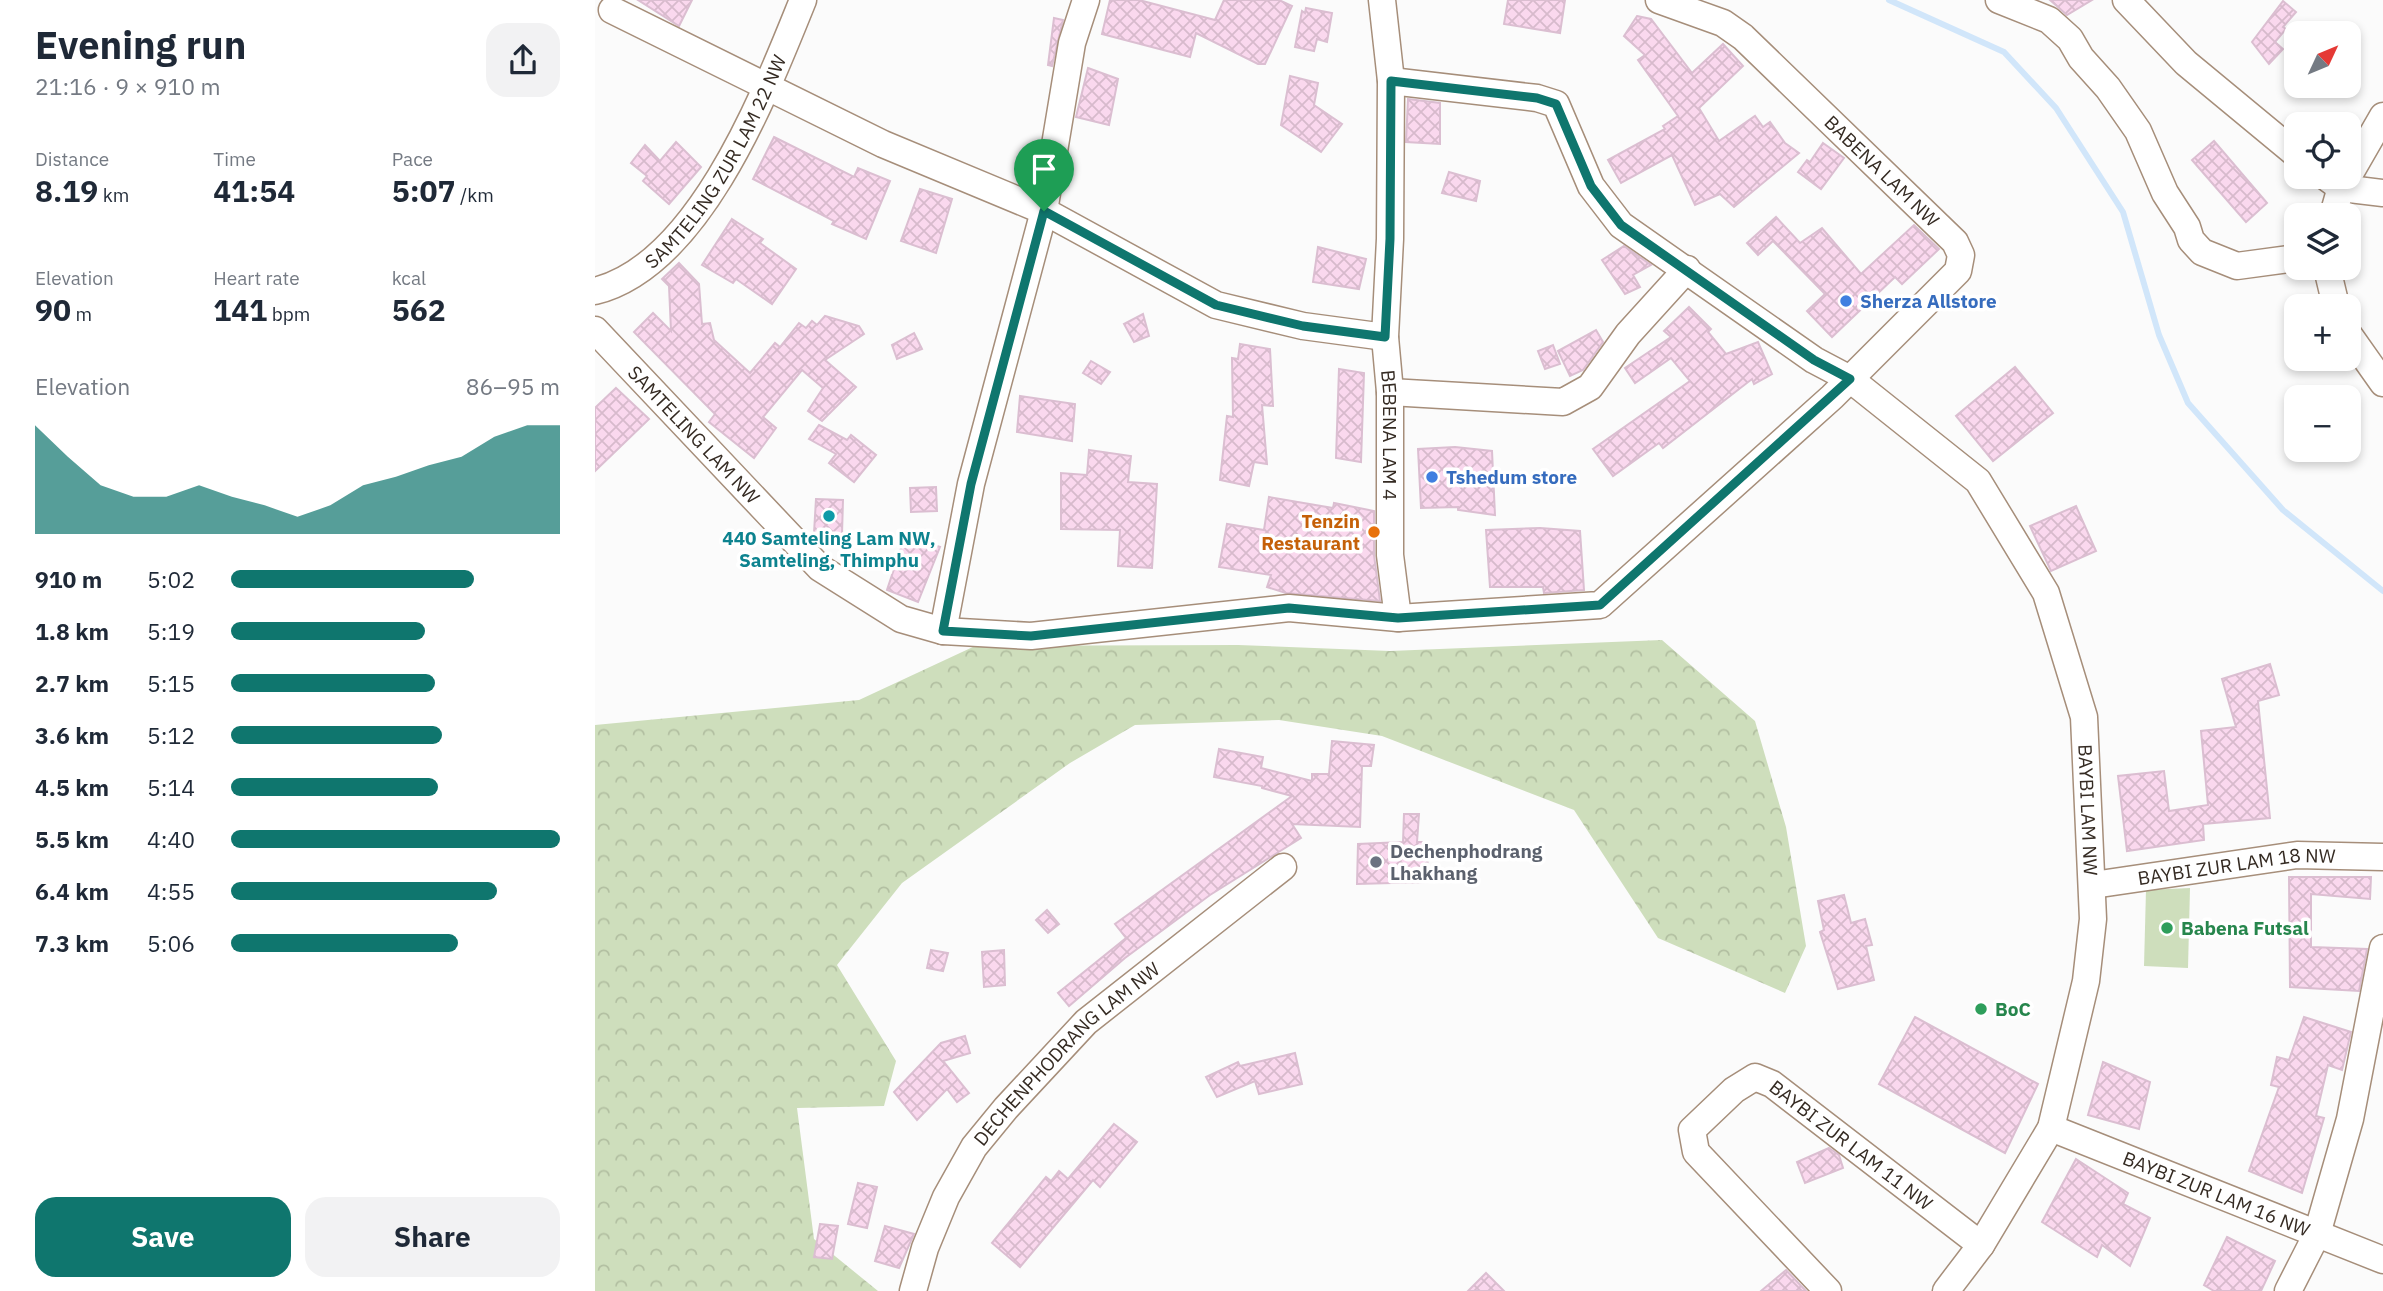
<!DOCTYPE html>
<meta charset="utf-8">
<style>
:root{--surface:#fff;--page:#f2f2f3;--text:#1f2937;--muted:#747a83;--accent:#0f766e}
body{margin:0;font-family:"IBM Plex Sans",sans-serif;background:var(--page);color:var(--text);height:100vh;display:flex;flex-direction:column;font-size:26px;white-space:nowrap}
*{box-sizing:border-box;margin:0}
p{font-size:23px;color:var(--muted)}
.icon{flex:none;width:38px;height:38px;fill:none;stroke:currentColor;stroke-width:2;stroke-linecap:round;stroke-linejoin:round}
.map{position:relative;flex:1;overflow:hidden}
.side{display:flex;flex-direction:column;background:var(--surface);width:595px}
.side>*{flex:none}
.needle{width:46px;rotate:46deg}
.fabs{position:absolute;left:1689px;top:21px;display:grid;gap:14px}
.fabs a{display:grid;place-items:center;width:77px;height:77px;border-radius:14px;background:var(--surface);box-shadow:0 4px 10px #0003;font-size:35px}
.pin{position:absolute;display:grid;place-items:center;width:60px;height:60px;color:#fff;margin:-72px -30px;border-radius:50% 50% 50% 0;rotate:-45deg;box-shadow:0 0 7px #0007}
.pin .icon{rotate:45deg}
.round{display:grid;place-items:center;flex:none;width:74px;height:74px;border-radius:21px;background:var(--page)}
.headline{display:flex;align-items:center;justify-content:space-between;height:119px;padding:0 35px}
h1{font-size:38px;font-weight:700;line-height:52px}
.stats{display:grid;grid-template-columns:repeat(3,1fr);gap:10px;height:119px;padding:7px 35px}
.stats div{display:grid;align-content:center}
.stats b{font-size:30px;font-weight:700}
.stats small{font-size:19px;font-weight:400}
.stats p{font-size:19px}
.chart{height:196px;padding:14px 35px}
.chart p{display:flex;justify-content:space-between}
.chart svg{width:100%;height:126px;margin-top:7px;fill:var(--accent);opacity:.7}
.primary-button{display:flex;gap:14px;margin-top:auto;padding:14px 35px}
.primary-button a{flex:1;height:80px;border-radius:21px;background:var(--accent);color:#fff;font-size:28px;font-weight:700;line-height:80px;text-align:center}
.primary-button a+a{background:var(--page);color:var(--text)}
ul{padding:0 35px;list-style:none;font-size:23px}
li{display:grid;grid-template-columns:112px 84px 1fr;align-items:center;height:52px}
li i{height:18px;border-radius:9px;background:var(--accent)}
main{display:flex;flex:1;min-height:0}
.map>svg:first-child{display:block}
.forest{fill:url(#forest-crowns)}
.pitch{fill:#cedebc}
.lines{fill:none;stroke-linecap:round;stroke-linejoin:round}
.stream{stroke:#d1e6fa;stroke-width:6}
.building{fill:url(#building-cross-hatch);stroke:#dbbed1;stroke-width:2}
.minor-casing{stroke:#a68e7a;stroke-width:29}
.minor{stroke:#fff;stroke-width:26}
.route-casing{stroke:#fff;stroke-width:14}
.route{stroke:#0f766e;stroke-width:9}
.shop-dot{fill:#3f7fe0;stroke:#fff;stroke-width:2.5}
.culture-dot{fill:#0f9aa8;stroke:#fff;stroke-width:2.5}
.food-dot{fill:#e8710a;stroke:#fff;stroke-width:2.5}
.worship-dot{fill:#6b7280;stroke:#fff;stroke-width:2.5}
.leisure-dot{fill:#2e9e5b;stroke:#fff;stroke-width:2.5}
.labels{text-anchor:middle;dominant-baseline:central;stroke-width:7;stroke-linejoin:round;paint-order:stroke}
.street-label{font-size:19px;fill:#352b23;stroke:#fff}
.shop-label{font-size:19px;font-weight:bold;fill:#366cbe;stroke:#fff;text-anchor:start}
.food-label{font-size:19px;font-weight:bold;fill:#c56008;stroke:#fff;text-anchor:end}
.culture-label{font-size:19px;font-weight:bold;fill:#0d838f;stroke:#fff}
.worship-label{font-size:19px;font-weight:bold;fill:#5b616d;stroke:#fff;text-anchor:start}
.leisure-label{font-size:19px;font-weight:bold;fill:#27864d;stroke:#fff;text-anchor:start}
</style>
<main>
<section class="side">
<div class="headline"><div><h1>Evening run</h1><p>21:16 · 9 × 910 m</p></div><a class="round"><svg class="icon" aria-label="share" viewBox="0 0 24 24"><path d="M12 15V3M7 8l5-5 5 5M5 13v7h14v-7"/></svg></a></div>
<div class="stats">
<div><p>Distance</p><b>8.19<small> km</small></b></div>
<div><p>Time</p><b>41:54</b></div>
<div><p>Pace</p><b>5:07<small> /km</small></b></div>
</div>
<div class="stats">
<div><p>Elevation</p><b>90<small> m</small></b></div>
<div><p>Heart rate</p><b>141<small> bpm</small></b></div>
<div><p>kcal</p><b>562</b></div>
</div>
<div class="chart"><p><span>Elevation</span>86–95 m</p>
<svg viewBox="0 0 160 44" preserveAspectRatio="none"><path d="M0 44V6L10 17L20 27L30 31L40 31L50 27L60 31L70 34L80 38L90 34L100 27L110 24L120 20L130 17L140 10L150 6L160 6V44z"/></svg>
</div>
<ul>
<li><b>910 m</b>5:02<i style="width:74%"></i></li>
<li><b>1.8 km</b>5:19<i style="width:59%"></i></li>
<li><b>2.7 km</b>5:15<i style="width:62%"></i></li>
<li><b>3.6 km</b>5:12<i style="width:64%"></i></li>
<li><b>4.5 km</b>5:14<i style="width:63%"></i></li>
<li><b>5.5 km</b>4:40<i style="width:100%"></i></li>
<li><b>6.4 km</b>4:55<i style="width:81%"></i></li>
<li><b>7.3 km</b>5:06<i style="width:69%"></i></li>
</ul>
<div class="primary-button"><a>Save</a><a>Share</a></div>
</section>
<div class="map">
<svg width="1788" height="1291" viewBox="0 0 1788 1291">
<defs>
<pattern id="forest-crowns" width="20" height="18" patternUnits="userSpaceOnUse" patternTransform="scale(1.75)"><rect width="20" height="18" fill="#cedebc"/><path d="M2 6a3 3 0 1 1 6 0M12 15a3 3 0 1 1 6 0" fill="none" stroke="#b2bfa1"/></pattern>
<pattern id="building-cross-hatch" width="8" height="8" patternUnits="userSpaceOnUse" patternTransform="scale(1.75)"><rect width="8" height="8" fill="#fad8ee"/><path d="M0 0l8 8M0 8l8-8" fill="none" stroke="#d7bacc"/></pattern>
</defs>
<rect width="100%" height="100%" fill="#fbfbfb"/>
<polygon class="forest" points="1067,640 1160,721 1191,827 1211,946 1190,993 1063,938 979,810 787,736 684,720 540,725 475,763 307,883 242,965 301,1061 289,1106 202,1108 219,1239 283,1291 0,1291 0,725 264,700 380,646 643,645 795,651"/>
<polygon class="pitch" points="1595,888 1593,968 1549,966 1551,890"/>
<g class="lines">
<polyline class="stream" points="1294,0 1409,52 1461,108 1528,212 1564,335 1593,403 1688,510 1788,591"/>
</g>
<g class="building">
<polygon points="43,0 97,0 84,26"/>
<polygon points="515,0 544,0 620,20 629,0 684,0 697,6 670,64 663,64 601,33 595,57 507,34"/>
<polygon points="913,0 970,0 965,33 909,24"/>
<polygon points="1455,0 1497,0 1472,15"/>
<polygon points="1688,1 1701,12 1688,27 1691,29 1680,42 1688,49 1674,64 1657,42"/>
<polygon points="711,8 737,13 732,42 722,39 719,51 700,47 707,11 710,13"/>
<polygon points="1042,16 1056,19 1097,73 1128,44 1148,66 1104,108 1124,141 1160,116 1168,127 1175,122 1190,143 1204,153 1139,207 1125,194 1100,205 1077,155 1026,183 1013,160 1070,129 1068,126 1083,116 1043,60 1050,55 1029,36"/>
<polygon points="459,18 468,20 457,66 453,65"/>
<polygon points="493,68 523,79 514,125 481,117"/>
<polygon points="695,76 723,83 719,105 747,124 726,152 686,125"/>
<polygon points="813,99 845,103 845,144 811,142"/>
<polygon points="179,137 259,177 263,168 295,181 271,239 237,224 239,221 158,179"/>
<polygon points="1619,141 1672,203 1651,222 1597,160"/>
<polygon points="81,142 106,167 74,204 48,181 52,176 36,163 50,145 65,161"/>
<polygon points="1228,143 1249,158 1226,189 1203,172 1212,160 1215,162"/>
<polygon points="854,172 885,181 881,201 847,193"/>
<polygon points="325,189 357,199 341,253 306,241"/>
<polygon points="1181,217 1205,243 1227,228 1266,274 1319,225 1344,249 1307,284 1300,277 1237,337 1212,311 1230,294 1178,241 1163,255 1152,243"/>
<polygon points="137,219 168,239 165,243 201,269 177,304 141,279 138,283 107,265"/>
<polygon points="1029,246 1056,265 1038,275 1045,287 1030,294 1007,260"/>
<polygon points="723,247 771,259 764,289 718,282"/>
<polygon points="84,263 104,284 107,324 115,323 119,340 155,373 180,343 185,347 204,323 211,328 217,321 222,325 230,316 264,326 269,334 230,360 261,387 227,421 213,411 228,388 207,370 168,417 181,428 159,458 114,422 120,414 39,332 58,313 76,331 74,286 67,279"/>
<polygon points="1094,307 1116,329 1113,332 1131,354 1163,342 1177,374 1159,384 1157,379 1068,448 1064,443 1018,476 998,449 1095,381 1076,358 1040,383 1030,368 1076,337 1069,331"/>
<polygon points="548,314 554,336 539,342 529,324"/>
<polygon points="1001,330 1008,342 988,370 975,376 963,351"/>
<polygon points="319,333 327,349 302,359 297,345"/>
<polygon points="645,344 675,349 678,406 667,405 672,464 659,462 654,486 625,480 632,416 638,417 637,358 643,359"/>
<polygon points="958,345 965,364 950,369 943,351"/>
<polygon points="496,361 515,372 506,384 488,373"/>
<polygon points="1420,367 1458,413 1398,461 1361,416"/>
<polygon points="744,369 769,373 766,462 741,458"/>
<polygon points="21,388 54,419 0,471 0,408"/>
<polygon points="425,396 480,404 477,441 422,432"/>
<polygon points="224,425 252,440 256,435 281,455 259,482 234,463 241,454 214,439"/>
<polygon points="860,447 897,451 900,515 863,510 863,507 826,508 823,449"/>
<polygon points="494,450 536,456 533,482 562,484 557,568 523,566 525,530 466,529 466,473 492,475"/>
<polygon points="341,487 342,511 316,512 315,488"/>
<polygon points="674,497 738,508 739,503 779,511 779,555 785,601 691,593 672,587 676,575 624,567 632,524 669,530"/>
<polygon points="221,499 248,500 247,534 219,533"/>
<polygon points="1481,506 1501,551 1456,571 1435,526"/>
<polygon points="945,528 985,531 989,590 949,593 948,587 895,587 891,530"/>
<polygon points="310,536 345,547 323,602 292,590"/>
<polygon points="1675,664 1684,695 1663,701 1675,818 1608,824 1609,840 1532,851 1523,776 1569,771 1574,811 1613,805 1606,731 1641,727 1627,679"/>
<polygon points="737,741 779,745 776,766 767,766 765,827 697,824 706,838 615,895 530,958 474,1006 463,993 531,938 520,924 697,796 667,788 667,786 619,777 624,749 668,757 666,768 717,781 717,774 734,774"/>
<polygon points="809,814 824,814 822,842 832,842 833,882 762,884 763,844 808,842"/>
<polygon points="1694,877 1776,877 1775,899 1716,894 1716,947 1772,949 1764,991 1695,987"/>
<polygon points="1249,895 1256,923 1270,919 1277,945 1271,946 1279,980 1243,989 1225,932 1229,930 1223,901"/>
<polygon points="452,910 464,924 453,933 441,920"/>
<polygon points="336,950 353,953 348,971 332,968"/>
<polygon points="409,950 410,985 389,987 387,952"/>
<polygon points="1320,1017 1443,1084 1410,1153 1284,1084"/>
<polygon points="1709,1017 1756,1032 1747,1070 1733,1065 1721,1116 1729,1118 1707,1193 1654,1171 1684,1087 1676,1085 1682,1057 1694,1060"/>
<polygon points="370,1036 375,1053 348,1061 374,1093 362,1102 352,1089 322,1120 299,1092 346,1043"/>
<polygon points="700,1053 707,1084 664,1094 660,1081 622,1097 611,1077 643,1062 645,1066"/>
<polygon points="1508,1062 1555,1082 1544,1129 1493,1115"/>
<polygon points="519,1124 542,1142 505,1187 498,1180 425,1267 397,1243 451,1177 456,1181 464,1171 473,1179"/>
<polygon points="1234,1148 1244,1155 1248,1168 1210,1183 1202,1162"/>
<polygon points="1481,1159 1533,1193 1528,1204 1555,1218 1535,1266 1507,1245 1502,1257 1447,1222"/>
<polygon points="263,1183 282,1187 272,1228 253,1224"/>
<polygon points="225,1224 243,1226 237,1259 219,1257"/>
<polygon points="290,1226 319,1234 304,1268 280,1261"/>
<polygon points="1632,1237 1680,1261 1666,1291 1619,1291 1609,1285"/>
<polygon points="1191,1270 1211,1291 1166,1291"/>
<polygon points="891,1273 909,1291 873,1291"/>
</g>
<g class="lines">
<g class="minor-casing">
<g id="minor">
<path id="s1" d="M787,0l9,81 -1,158 -5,98 5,55v163l8,63"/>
<polyline points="1404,0 1454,20 1475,39 1486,58 1513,88 1543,131 1570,193 1592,227 1596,240 1607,252 1642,266 1701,258"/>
<polyline points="1531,0 1591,63 1701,154"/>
<polyline points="17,10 288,144 449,211 621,305 708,326 790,337"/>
<path id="s2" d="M796,81l146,17 19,6 35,82 30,39 193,135 36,19 128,102 68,112 38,124 9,202 -7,62 -35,147 -70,117 -35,46"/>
<polyline points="1754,175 1788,116"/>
<polyline points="1731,177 1746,188 1788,193"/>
<polyline points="1738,215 1744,194 1752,177"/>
<polyline points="1732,268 1741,306"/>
<path id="s3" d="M0,291c105,-26 171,-200 208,-291"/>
<path id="s4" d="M0,330l225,238 81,51 42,12 88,5 258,-28 109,10 202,-13 232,-208 126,-126 3,-16 -6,-13 -212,-205 -20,-14 -64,-23"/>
<polyline points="1754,335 1788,383"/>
<polyline points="795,392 968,402 995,387 1033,334 1092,269"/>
<polyline points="348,631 376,484 449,211 477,43 491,0"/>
<path id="s5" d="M1498,885l204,-30 86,2"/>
<path id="s6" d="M1456,1128l332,132"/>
<path id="s7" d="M318,1291l12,-43 21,-51 28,-50 32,-39 80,-86 197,-155"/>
<path id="s8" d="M1233,1291l-132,-139 -4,-22 42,-40 21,-13 17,7 209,161"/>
<polyline points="1693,1291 1722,1234 1755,1119 1788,948"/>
</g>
</g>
<use href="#minor" class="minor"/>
</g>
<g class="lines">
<g class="route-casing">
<polygon id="route" points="796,81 942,98 961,104 996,186 1026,225 1219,360 1255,379 1005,605 803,618 694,608 436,636 348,631 376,484 449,211 621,305 708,326 790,337 795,239"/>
</g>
<use href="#route" class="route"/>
</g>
<g class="shop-dot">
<circle cx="1251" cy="301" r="7"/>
<circle cx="837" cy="477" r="7"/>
</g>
<circle class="culture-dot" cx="234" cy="516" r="7"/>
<circle class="food-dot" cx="779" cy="532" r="7"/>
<circle class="worship-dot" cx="781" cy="862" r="7"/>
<g class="leisure-dot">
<circle cx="1572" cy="928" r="7"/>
<circle cx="1386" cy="1009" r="7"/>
</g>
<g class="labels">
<g class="street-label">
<text stroke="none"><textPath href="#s3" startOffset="184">SAMTELING ZUR LAM 22 NW</textPath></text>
<text transform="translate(1287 171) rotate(44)">BABENA LAM NW</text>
<text stroke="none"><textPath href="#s4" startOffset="144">SAMTELING LAM NW</textPath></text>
<text stroke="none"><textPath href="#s1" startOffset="436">BEBENA LAM 4</textPath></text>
<text stroke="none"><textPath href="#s2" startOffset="1099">BAYBI LAM NW</textPath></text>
<text stroke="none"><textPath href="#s5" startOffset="145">BAYBI ZUR LAM 18 NW</textPath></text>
<text stroke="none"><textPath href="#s7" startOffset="289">DECHENPHODRANG LAM NW</textPath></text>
<text stroke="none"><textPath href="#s8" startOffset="415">BAYBI ZUR LAM 11 NW</textPath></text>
<text stroke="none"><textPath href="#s6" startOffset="178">BAYBI ZUR LAM 16 NW</textPath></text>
</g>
<g class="shop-label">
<text x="1265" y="301">Sherza Allstore</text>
<text x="851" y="477">Tshedum store</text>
</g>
<g class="food-label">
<text x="765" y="521">Tenzin<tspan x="765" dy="22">Restaurant</tspan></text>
</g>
<g class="culture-label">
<text x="234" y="538">440 Samteling Lam NW,<tspan x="234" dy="22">Samteling, Thimphu</tspan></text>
</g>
<g class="worship-label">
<text x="795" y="851">Dechenphodrang<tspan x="795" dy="22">Lhakhang</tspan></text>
</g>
<g class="leisure-label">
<text x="1586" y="928">Babena Futsal</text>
<text x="1400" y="1009">BoC</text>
</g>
</g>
</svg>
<div class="fabs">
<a><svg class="needle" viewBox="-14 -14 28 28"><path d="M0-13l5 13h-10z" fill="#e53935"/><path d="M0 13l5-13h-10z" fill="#747a83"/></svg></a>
<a><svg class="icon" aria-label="locate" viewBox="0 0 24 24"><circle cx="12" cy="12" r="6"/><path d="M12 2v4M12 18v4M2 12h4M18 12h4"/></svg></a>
<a><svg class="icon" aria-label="layers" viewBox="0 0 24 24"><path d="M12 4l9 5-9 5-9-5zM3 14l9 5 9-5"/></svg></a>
<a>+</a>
<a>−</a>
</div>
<div class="pin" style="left:449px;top:211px;background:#1e9e55"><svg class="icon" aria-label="arrive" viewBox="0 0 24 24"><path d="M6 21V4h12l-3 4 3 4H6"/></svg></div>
</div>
</main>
